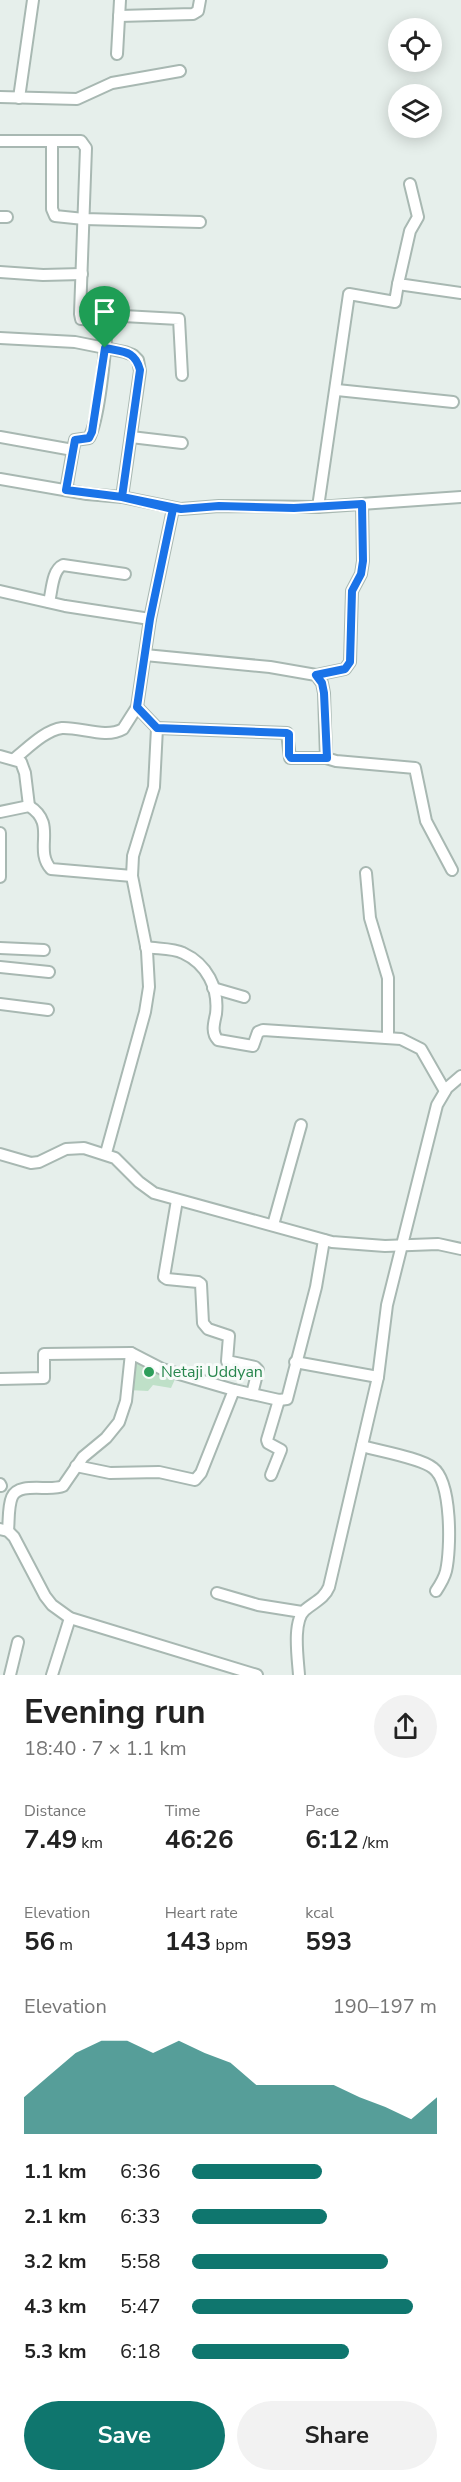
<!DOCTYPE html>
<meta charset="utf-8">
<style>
:root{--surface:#fff;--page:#f2f2f2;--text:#222;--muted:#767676;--accent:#0f766e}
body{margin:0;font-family:"Nunito Sans",sans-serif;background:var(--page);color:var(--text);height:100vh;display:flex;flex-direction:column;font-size:22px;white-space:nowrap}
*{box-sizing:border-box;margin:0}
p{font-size:20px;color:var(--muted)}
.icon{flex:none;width:33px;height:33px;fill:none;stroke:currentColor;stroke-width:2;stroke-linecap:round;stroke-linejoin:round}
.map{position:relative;height:1675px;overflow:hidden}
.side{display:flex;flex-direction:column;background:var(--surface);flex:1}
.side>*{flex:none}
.buttons{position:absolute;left:388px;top:18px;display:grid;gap:12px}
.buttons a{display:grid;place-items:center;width:54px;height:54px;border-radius:50%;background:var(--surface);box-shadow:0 3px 15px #0003;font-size:30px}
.pin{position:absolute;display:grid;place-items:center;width:51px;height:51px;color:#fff;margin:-62px -26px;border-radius:50% 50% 50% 0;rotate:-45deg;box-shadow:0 0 6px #0007}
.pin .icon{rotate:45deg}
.round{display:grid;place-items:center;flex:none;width:63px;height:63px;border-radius:32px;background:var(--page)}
.overview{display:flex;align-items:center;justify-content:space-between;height:102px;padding:0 24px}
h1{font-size:33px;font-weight:700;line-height:45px}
.figures{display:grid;grid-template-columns:repeat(3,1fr);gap:9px;height:102px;padding:6px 24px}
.figures div{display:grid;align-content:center}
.figures b{font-size:26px;font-weight:700}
.figures small{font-size:16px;font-weight:400}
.figures p{font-size:16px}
.chart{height:168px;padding:12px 24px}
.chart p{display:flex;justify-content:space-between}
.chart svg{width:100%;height:108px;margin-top:6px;fill:var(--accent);opacity:.7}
.primary-button{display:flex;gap:12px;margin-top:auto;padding:12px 24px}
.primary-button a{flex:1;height:69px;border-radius:36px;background:var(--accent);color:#fff;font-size:24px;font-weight:700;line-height:69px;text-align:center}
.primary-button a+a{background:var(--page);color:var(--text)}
ul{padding:0 24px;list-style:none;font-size:20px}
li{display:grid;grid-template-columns:96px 72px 1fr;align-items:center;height:45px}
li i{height:15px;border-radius:8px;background:var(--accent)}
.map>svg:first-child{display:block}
.green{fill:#bfe0c8}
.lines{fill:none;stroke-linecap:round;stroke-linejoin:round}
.street-casing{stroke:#a8b8b2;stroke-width:14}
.street{stroke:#fff;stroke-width:10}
.route-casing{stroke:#fff;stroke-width:12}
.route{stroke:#1a73e8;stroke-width:8}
.leisure-dot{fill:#2e9e5b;stroke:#f7fbf9;stroke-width:2}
.labels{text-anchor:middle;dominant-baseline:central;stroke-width:6;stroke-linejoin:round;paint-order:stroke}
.leisure-label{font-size:16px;fill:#27864d;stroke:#f7fbf9;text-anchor:start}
</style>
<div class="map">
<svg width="461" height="1675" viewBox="0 0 461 1675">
<rect width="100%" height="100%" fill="#e6efeb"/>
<polygon class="green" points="134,1356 156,1359 159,1366 176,1377 171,1388 153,1385 148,1391 128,1390"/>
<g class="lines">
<g class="street-casing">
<g id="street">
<polyline points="119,16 193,14 198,11 200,0"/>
<polyline points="117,54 120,0"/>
<polyline points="0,97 77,99 112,83 180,71"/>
<polyline points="19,98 33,0"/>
<path d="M0,141h81l5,7 -6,166 1,5 23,1 3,6c-2,26 -7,92 -18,112l-14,2 -2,10 -73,-13"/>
<polyline points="52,141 52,209 55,216 84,219 200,222"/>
<polyline points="410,184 418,217 410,231 398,284 461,293"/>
<polyline points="0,217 7,217"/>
<polyline points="0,272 43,275 82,274"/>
<polyline points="106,322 123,316 179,319 182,375"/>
<polyline points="0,338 75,342 125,352 133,355 138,360 140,371 122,497"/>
<polyline points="337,390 453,402"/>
<polyline points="131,437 182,443"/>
<polyline points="0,479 87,494 122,497 181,509 219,506 318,507 461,497"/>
<polyline points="66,490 73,450"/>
<polyline points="318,507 349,294 395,302 398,284"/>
<polyline points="0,591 65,606 150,619"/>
<path d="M49,602c3,-11 3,-32 14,-37l62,9"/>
<polyline points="145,655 270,667 316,675 322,683 324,693 326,758 336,761 415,768 426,821 452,870"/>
<polyline points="316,675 345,669 350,662 352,591 361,574 363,561 362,504"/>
<polyline points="157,728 287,733 290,758 326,758"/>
<polyline points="0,756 21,762 25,773 29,806"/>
<path d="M14,759c13,-10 31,-29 48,-31 19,-1 44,11 61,1l14,-22 13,-88 23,-110"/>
<path d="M0,812l29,-6c29,18 4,43 22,63l81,7"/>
<polyline points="0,833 0,877"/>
<polyline points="366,873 370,918 388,978 388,1038"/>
<path d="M146,947c11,2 27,1 37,6 24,11 36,35 33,61 -2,9 -5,19 2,26l35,6 5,-14 5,-2 138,9 20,10 24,42"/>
<polyline points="0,948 44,950"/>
<polyline points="0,967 49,972"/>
<polyline points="213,988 244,997"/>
<polyline points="0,1004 48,1010"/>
<polyline points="106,1153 145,1012 149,987 147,951 132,876 133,856 154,787 157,728 137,707"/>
<polyline points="0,1154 31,1163 39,1162 66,1149 84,1148 115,1158 139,1182 154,1193 332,1242 385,1246 438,1244 461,1249"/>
<polyline points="177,1200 164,1277 167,1279 198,1282 201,1284 203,1323 208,1329 229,1336 227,1361 255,1367 258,1370 252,1394"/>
<polyline points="273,1225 301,1125"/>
<polyline points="295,1362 378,1377"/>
<polyline points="0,1379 44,1378 44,1354 131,1353"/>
<path d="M362,1446c17,5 59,12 71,22 19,14 18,81 13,103 -2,8 -6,14 -10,20"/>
<polyline points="76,1466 110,1473 159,1472 195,1480 201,1473 234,1390 279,1400 287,1399 316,1287 324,1240"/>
<polyline points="271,1475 281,1450 268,1443 267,1440 279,1400"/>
<polyline points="0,1484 1,1486"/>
<polyline points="0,1529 8,1531 14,1537 45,1596 52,1605 70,1618 257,1675"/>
<path d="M8,1531c1,-10 0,-25 4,-34 7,-16 38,-5 51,-11l20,-29 23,-19 13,-16 7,-21 5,-48 31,16 72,21"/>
<polyline points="217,1593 258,1605 302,1612"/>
<polyline points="10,1675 18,1642"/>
<polyline points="52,1675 70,1618"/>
<path d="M299,1675c-1,-16 -7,-54 6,-65 9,-8 19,-11 24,-23l49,-210 9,-72 50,-200 10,-17 14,-12"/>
</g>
</g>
<use href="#street" class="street"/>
</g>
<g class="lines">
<g class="route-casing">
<path id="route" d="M105,348c18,4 30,2 35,22l-18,127 51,12 -23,110 -13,88 20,21 130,5 2,1v21l2,3h36l-3,-65 -2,-10 -6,-8 29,-6 5,-7 2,-71 9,-17 2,-13 -1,-57 -68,4 -75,-2 -38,3 -59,-12 -56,-7 9,-50 14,-2 3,-6 13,-84"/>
</g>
<use href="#route" class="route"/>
</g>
<circle class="leisure-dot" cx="149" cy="1372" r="6"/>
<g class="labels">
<g class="leisure-label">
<text x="161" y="1372">Netaji Uddyan</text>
</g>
</g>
</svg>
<div class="buttons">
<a><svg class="icon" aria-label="locate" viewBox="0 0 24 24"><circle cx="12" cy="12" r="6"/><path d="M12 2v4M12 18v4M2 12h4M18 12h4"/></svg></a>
<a><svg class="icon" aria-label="layers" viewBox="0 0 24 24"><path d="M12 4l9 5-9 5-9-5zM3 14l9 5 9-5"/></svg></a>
</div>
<div class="pin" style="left:105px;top:348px;background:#1e9e55"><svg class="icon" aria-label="arrive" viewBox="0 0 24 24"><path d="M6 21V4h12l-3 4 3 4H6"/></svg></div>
</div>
<section class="side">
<div class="overview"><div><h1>Evening run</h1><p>18:40 · 7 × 1.1 km</p></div><a class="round"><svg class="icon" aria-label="share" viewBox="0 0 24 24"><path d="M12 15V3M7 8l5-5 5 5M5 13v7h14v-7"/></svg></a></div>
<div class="figures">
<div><p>Distance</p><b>7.49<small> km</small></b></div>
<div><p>Time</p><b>46:26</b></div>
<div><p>Pace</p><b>6:12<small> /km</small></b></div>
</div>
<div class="figures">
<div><p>Elevation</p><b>56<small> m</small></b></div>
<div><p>Heart rate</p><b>143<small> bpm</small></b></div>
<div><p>kcal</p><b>593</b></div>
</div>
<div class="chart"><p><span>Elevation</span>190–197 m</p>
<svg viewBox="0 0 160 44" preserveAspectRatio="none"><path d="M0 44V29L10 20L20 11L30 6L40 6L50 11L60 6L70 11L80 15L90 24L100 24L110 24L120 24L130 29L140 33L150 38L160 29V44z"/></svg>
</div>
<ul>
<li><b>1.1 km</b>6:36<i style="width:53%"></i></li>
<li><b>2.1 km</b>6:33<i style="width:55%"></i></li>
<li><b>3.2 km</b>5:58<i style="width:80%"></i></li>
<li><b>4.3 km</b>5:47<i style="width:90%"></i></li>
<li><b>5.3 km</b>6:18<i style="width:64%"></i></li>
</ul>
<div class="primary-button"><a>Save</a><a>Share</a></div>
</section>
